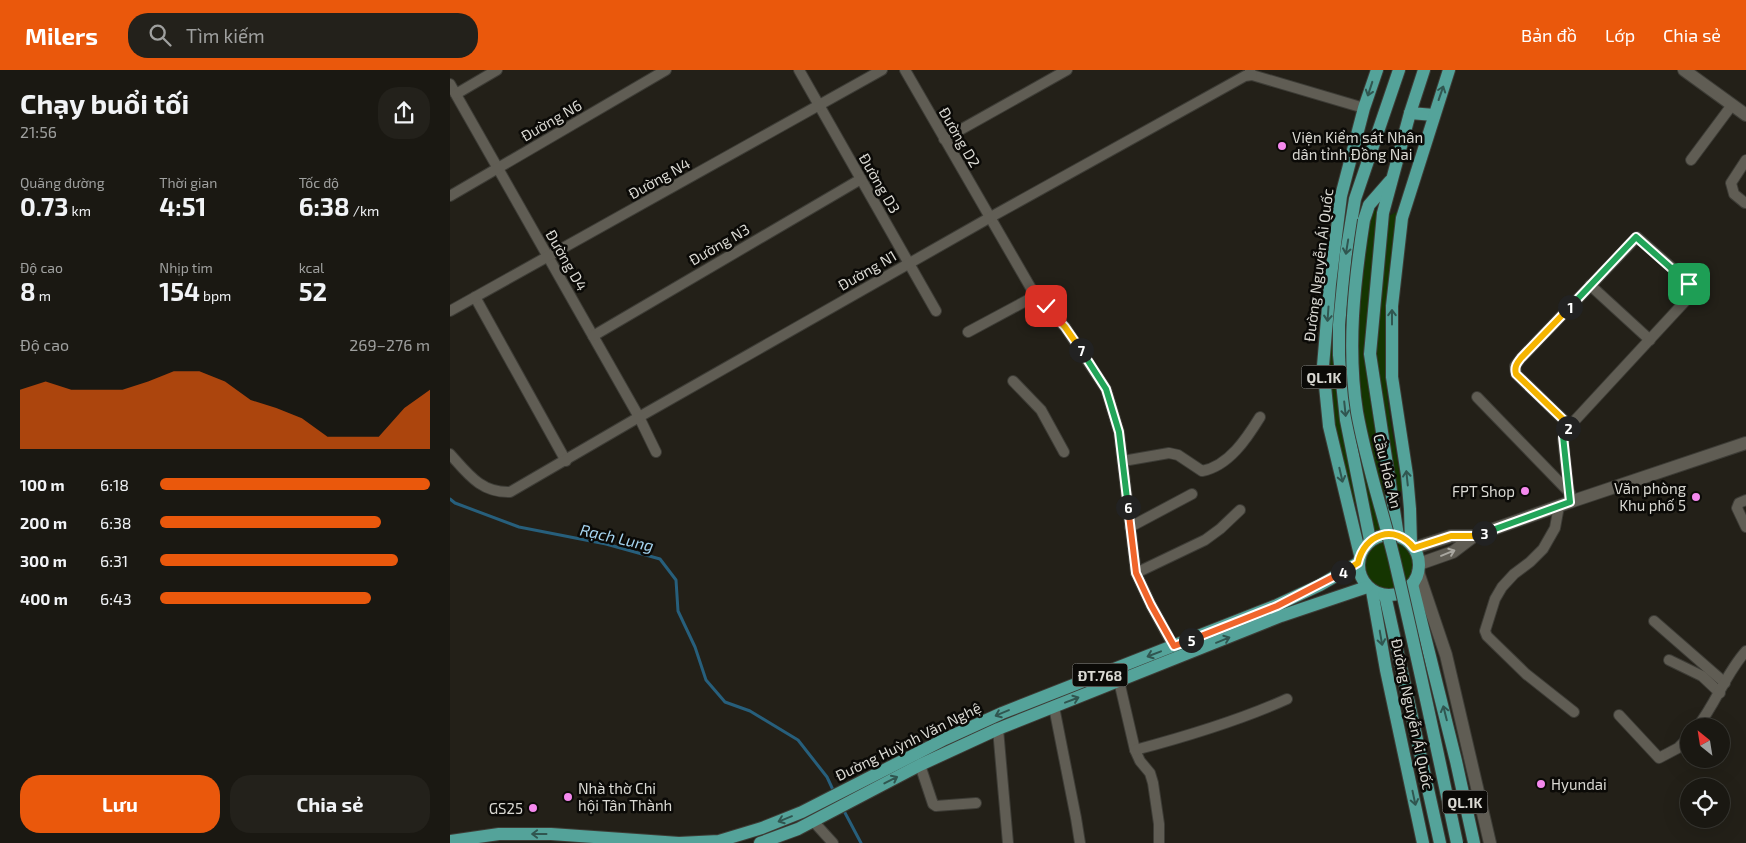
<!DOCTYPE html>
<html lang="vi">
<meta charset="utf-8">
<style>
:root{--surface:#1a1812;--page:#23211b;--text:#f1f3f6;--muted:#9fa09f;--line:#383732;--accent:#ea580c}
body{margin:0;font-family:"Exo 2",sans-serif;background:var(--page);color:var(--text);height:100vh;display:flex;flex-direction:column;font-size:19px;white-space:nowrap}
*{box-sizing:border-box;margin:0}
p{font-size:16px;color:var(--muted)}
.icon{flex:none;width:28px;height:28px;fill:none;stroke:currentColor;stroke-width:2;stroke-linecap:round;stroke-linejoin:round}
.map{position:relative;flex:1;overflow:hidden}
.sheet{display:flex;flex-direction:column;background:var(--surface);width:450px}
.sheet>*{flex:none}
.needle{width:32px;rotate:330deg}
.controls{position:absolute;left:1230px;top:648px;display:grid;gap:10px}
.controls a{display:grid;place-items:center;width:50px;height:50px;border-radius:50%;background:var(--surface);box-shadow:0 5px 20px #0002,0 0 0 1px var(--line);font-size:25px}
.pin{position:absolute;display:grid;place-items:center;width:42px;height:42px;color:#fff;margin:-21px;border-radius:10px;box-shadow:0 2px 8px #0006}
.km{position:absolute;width:25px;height:25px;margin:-12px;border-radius:50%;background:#222;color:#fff;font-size:14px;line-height:25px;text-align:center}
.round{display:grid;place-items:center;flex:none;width:52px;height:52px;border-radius:20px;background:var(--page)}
.overview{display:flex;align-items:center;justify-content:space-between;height:85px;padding:0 20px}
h1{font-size:28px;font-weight:700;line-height:38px}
.figures{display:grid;grid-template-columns:repeat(3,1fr);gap:8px;height:85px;padding:5px 20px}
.figures div{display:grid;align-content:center}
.figures b{font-size:25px;font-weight:700}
.figures small{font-size:14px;font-weight:400}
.figures p{font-size:14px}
.chart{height:140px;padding:10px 20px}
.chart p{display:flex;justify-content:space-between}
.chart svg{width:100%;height:90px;margin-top:5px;fill:var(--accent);opacity:.7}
.button{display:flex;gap:10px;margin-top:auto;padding:10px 20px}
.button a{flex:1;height:58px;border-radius:20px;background:var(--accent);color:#fff;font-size:20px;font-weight:700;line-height:58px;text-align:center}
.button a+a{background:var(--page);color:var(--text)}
ul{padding:0 20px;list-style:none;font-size:16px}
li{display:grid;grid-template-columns:80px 60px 1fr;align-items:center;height:38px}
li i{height:12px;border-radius:6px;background:var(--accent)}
header{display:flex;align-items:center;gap:30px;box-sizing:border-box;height:70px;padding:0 25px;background:var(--accent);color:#fff}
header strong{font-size:24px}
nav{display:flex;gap:28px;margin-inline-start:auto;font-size:18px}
.search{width:350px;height:45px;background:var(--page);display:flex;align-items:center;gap:12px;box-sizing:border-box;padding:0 18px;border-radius:20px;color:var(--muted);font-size:19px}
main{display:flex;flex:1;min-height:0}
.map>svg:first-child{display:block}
.green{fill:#153501}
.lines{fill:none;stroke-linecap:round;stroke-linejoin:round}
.stream{stroke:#275f7c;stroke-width:3}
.minor-casing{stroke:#3d3c36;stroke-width:12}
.tertiary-casing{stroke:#3d3c36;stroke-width:14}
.secondary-casing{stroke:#3d3c36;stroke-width:14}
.primary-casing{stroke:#3d3c36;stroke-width:14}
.minor{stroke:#605d54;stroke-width:10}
.tertiary{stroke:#605d54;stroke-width:12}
.secondary{stroke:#605d54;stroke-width:12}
.primary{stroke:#54a39a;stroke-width:12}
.primary-bridge-casing{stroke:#3d3c36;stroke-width:14;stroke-linecap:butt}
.primary-bridge{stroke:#54a39a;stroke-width:12}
.oneway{stroke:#305650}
.oneway2{stroke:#a9a7a0}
.split-1-casing{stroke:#fff;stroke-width:10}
.split-2-casing{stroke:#fff;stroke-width:10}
.split-3-casing{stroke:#fff;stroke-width:10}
.split-4-casing{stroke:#fff;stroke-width:10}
.split-5-casing{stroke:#fff;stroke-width:10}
.split-6-casing{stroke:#fff;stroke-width:10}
.split-7-casing{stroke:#fff;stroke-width:10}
.split-8-casing{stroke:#fff;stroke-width:10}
.split-1{stroke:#22a559;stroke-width:6}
.split-2{stroke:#f5b400;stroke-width:6}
.split-3{stroke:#22a559;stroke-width:6}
.split-4{stroke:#f5b400;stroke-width:6}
.split-5{stroke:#f0652b;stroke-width:6}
.split-6{stroke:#f0652b;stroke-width:6}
.split-7{stroke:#22a559;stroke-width:6}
.split-8{stroke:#f5b400;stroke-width:6}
.poi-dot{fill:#f589ee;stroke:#0b0a07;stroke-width:2}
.labels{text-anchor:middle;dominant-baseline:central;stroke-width:5;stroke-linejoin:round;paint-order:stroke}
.shield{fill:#0b0a07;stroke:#9c9b96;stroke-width:1}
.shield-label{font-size:14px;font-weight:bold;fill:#dad9d3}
.street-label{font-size:15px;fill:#dad9d3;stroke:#0b0a07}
.poi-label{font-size:15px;fill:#dad9d3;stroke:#0b0a07;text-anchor:start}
.water-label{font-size:16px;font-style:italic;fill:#a6d5f1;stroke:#0b0a07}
</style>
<header>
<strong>Milers</strong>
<div class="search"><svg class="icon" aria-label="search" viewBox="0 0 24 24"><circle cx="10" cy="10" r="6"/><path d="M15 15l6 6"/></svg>Tìm kiếm</div>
<nav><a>Bản đồ</a><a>Lớp</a><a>Chia sẻ</a></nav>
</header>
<main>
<section class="sheet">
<div class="overview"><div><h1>Chạy buổi tối</h1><p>21:56</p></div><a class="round"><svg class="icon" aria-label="share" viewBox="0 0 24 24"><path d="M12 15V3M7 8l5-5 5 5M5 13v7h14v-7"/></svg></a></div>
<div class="figures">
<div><p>Quãng đường</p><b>0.73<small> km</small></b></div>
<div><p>Thời gian</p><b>4:51</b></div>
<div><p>Tốc độ</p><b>6:38<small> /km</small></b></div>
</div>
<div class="figures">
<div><p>Độ cao</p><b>8<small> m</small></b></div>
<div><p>Nhịp tim</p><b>154<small> bpm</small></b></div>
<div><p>kcal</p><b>52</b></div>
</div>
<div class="chart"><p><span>Độ cao</span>269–276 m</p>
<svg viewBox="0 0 160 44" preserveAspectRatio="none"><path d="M0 44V15L10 11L20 15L30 15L40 15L50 11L60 6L70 6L80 11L90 20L100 24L110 29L120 38L130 38L140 38L150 24L160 15V44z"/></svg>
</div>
<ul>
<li><b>100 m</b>6:18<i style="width:100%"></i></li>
<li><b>200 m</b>6:38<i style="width:82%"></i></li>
<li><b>300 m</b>6:31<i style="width:88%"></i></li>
<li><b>400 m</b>6:43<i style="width:78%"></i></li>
</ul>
<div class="button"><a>Lưu</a><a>Chia sẻ</a></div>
</section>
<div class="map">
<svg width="1296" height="773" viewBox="0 0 1296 773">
<rect width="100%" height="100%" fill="#232018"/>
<g class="green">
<path d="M897,134h1l-10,64 -6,87 8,66 16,81 -2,1c-7,-26 -15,-52 -19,-78 -12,-72 2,-150 12,-221z"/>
<polygon points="911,135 927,141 914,287 940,457 924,461 902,350 895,282 895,254 902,187"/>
<path d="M948,141c-7,56 -14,111 -12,167 1,38 12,76 16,113l-4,1 -22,-138 13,-138z"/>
<circle cx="939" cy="495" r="24"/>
</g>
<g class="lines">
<g class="stream">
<polyline points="0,429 5,433 69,457 156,474 210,489 226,510 228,541 245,577 256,610 275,632 300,641 348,670 377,707 384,722"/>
<polyline points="393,739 411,773"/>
</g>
<g class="minor-casing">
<g id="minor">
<polyline points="349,0 486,241"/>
<polyline points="455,0 582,220 615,257 656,319 669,362 686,503 701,535 724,577"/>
<polyline points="800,1 802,5 914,38"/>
<polyline points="0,14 189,347 206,382"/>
<polyline points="6,24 47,0"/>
<polyline points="494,69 617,0"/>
<polyline points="1241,90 1282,35"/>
<polyline points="0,126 216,0"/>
<polyline points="1295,133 1284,124 1281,113 1296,90"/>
<polyline points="1140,215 1200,270"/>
<polyline points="25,227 116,391"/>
<polyline points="0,241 432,0"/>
<polyline points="518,262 587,225"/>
<polyline points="143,266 411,109"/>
<polyline points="563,311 591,340 614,382"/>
<polyline points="1027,327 1120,423"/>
<polyline points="1120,356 1066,304 1065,296 1071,288 1187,167 1237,211 1241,218 1240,226 1116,360 1113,369 1120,432"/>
<path d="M0,384c18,20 31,39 60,38l129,-75 350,-199 256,-142 7,-1"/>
<path d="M673,391l46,-8 9,2 24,16c27,-5 45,-33 58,-54"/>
<polyline points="1296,430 1289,433 1287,438 1296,457"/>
<polyline points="1109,436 1105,458 1093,479 1080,492 1064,504 1052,517 1045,529 1035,561 1037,566 1076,604 1124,642"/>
<polyline points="680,457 742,424"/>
<polyline points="686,503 755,470 770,459 790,440"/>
<polyline points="1204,551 1275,613"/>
<polyline points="1219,590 1252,606 1270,623"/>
<polyline points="669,611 685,680 690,691 700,703 703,713 709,754 709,773"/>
<polyline points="604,637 626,748 630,773"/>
<polyline points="1169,645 1209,688 1228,678 1239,667"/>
<path d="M1248,656c18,-23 28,-53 48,-75"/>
<polyline points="548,659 558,773"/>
<path d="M685,680c53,-14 103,-29 152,-51"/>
<polyline points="470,695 483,734 486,736 526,733"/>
<polyline points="363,751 383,773"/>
</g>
</g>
<g class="tertiary-casing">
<g id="tertiary">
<polyline points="1234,0 1296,45"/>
<polyline points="968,502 996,585 1040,773"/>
</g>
</g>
<g class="secondary-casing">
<g id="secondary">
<polyline points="964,478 1001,466 1024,466"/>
<polyline points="969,494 1003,482 1024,466 1120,432 1296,373"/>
</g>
</g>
<g class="primary-casing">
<g id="primary">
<polyline points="960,43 984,45"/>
<polyline points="914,150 919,135 940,111"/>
<circle cx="939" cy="495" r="30"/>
<polyline points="948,466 920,284 933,143 960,43 974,0"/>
<polyline points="920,470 896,350 889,285 889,255 896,184 905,129 949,0"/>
<polyline points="961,474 960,439 957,405 942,307 942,236 952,148 999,0"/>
<polyline points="910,485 879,356 873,296 880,214 891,126 914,38 927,0"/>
<polyline points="962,514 1006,691 1024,773"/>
<polyline points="922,521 936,600 973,773"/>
<polyline points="935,525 990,773"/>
<polyline points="0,771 49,764 101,764 229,773 269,771 312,758 352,742 495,669 552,643 827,535 870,515 908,493"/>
<polyline points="310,773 348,759 470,695 548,659 831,546 917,517"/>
</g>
</g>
<use href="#minor" class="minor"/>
<use href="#tertiary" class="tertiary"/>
<use href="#secondary" class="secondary"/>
<use href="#primary" class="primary"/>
<g class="primary-bridge-casing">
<path id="primary-bridge" d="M914,150c-10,64 -17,128 -7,192 9,51 26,100 38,150 22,94 42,187 62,281"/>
</g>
<use href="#primary-bridge" class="primary-bridge"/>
</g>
<defs><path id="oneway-shaft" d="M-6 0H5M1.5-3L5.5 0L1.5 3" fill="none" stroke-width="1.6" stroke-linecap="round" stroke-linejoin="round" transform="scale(1.25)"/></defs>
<g class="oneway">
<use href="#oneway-shaft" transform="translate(920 19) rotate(108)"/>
<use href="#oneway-shaft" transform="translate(991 23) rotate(-71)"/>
<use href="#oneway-shaft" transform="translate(897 177) rotate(99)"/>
<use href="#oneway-shaft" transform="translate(878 244) rotate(94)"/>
<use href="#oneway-shaft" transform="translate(942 247) rotate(-90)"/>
<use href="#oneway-shaft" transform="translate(895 339) rotate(84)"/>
<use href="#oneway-shaft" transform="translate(891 405) rotate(77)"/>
<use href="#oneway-shaft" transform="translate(957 408) rotate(-96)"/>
<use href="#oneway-shaft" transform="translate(931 568) rotate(80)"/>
<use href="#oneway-shaft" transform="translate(773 570) rotate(-22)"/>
<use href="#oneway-shaft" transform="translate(704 584) rotate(159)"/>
<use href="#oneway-shaft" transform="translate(622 630) rotate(-21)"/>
<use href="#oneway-shaft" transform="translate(552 643) rotate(157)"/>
<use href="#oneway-shaft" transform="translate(995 643) rotate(-104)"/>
<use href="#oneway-shaft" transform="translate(441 710) rotate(-27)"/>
<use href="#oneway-shaft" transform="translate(964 728) rotate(78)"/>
<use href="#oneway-shaft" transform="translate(335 749) rotate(158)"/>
<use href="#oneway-shaft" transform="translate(89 764) rotate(180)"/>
</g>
<use class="oneway2" href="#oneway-shaft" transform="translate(998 483) rotate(-22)"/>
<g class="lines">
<g class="split-1-casing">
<polyline id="split-1" points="1120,237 1186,167 1239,214"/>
</g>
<g class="split-2-casing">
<path id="split-2" d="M1118,358l2,-2 -54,-52c-2,-7 1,-11 5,-16l49,-51"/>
</g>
<g class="split-3-casing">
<polyline id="split-3" points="1034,463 1120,432 1113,366 1118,358"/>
</g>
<g class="split-4-casing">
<path id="split-4" d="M893,502l15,-9c6,-29 37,-40 56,-15l37,-12h23l10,-3"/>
</g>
<g class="split-5-casing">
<polyline id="split-5" points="741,570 827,536 893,502"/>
</g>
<g class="split-6-casing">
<polyline id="split-6" points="678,437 686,503 701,535 724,576 741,570"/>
</g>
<g class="split-7-casing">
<polyline id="split-7" points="631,280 656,319 669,362 678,437"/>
</g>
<g class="split-8-casing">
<polyline id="split-8" points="596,236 615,257 631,280"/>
</g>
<use href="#split-1" class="split-1"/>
<use href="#split-2" class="split-2"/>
<use href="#split-3" class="split-3"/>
<use href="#split-4" class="split-4"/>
<use href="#split-5" class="split-5"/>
<use href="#split-6" class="split-6"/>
<use href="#split-7" class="split-7"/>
<use href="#split-8" class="split-8"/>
</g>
<g class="poi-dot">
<circle cx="832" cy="76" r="5"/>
<circle cx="1075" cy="421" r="5"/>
<circle cx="1246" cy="427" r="5"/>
<circle cx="1091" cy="714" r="5"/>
<circle cx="118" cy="727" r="5"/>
<circle cx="83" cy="738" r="5"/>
</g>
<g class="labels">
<g class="shield">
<rect x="851.5" y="295.5" width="45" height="23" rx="4"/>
<rect x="622.5" y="593.5" width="55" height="23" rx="4"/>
<rect x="992.5" y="720.5" width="45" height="23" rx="4"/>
</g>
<g class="shield-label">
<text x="874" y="307">QL.1K</text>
<text x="650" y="605">ĐT.768</text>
<text x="1015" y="732">QL.1K</text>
</g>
<g class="street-label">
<text transform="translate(101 50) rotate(-30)">Đường N6</text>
<text transform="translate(510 67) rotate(60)">Đường D2</text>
<text transform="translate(209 108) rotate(-29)">Đường N4</text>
<text transform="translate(430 113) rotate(60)">Đường D3</text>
<text transform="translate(269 174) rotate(-30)">Đường N3</text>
<text transform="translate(117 190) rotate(60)">Đường D4</text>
<text transform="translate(868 195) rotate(-83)">Đường Nguyễn Ái Quốc</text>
<text transform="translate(417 200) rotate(-30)">Đường N1</text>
<text transform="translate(938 401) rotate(76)">Cầu Hóa An</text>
<text transform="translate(963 644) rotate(78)">Đường Nguyễn Ái Quốc</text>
<text transform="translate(458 671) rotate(-26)">Đường Huỳnh Văn Nghệ</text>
</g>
<g class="poi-label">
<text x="842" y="67">Viện Kiểm sát Nhân<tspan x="842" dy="17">dân tỉnh Đồng Nai</tspan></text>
<text x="1236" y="418" text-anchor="end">Văn phòng<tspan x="1236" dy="17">Khu phố 5</tspan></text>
<text x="1065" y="421" text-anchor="end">FPT Shop</text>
<text x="1101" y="714">Hyundai</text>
<text x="128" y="718">Nhà thờ Chi<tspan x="128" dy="17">hội Tân Thành</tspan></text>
<text x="73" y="738" text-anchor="end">GS25</text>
</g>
<g class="water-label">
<text transform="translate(167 467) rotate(13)">Rạch Lung</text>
</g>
</g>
</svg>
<div class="controls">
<a><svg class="needle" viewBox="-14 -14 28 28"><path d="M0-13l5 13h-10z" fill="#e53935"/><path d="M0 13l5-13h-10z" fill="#9fa09f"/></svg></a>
<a><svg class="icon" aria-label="locate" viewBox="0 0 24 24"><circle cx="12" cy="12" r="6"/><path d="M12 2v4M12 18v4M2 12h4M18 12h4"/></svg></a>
</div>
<div class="pin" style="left:1239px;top:214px;background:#1e9e55"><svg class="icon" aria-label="arrive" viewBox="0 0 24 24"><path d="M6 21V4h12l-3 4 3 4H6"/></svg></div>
<div class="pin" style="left:596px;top:236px;background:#d93025"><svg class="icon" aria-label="check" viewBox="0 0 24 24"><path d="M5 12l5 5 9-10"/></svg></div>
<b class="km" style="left:1120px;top:237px">1</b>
<b class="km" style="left:1118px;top:358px">2</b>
<b class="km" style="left:1034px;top:463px">3</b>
<b class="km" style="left:893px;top:502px">4</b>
<b class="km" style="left:741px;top:570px">5</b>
<b class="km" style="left:678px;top:437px">6</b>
<b class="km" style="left:631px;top:280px">7</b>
</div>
</main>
